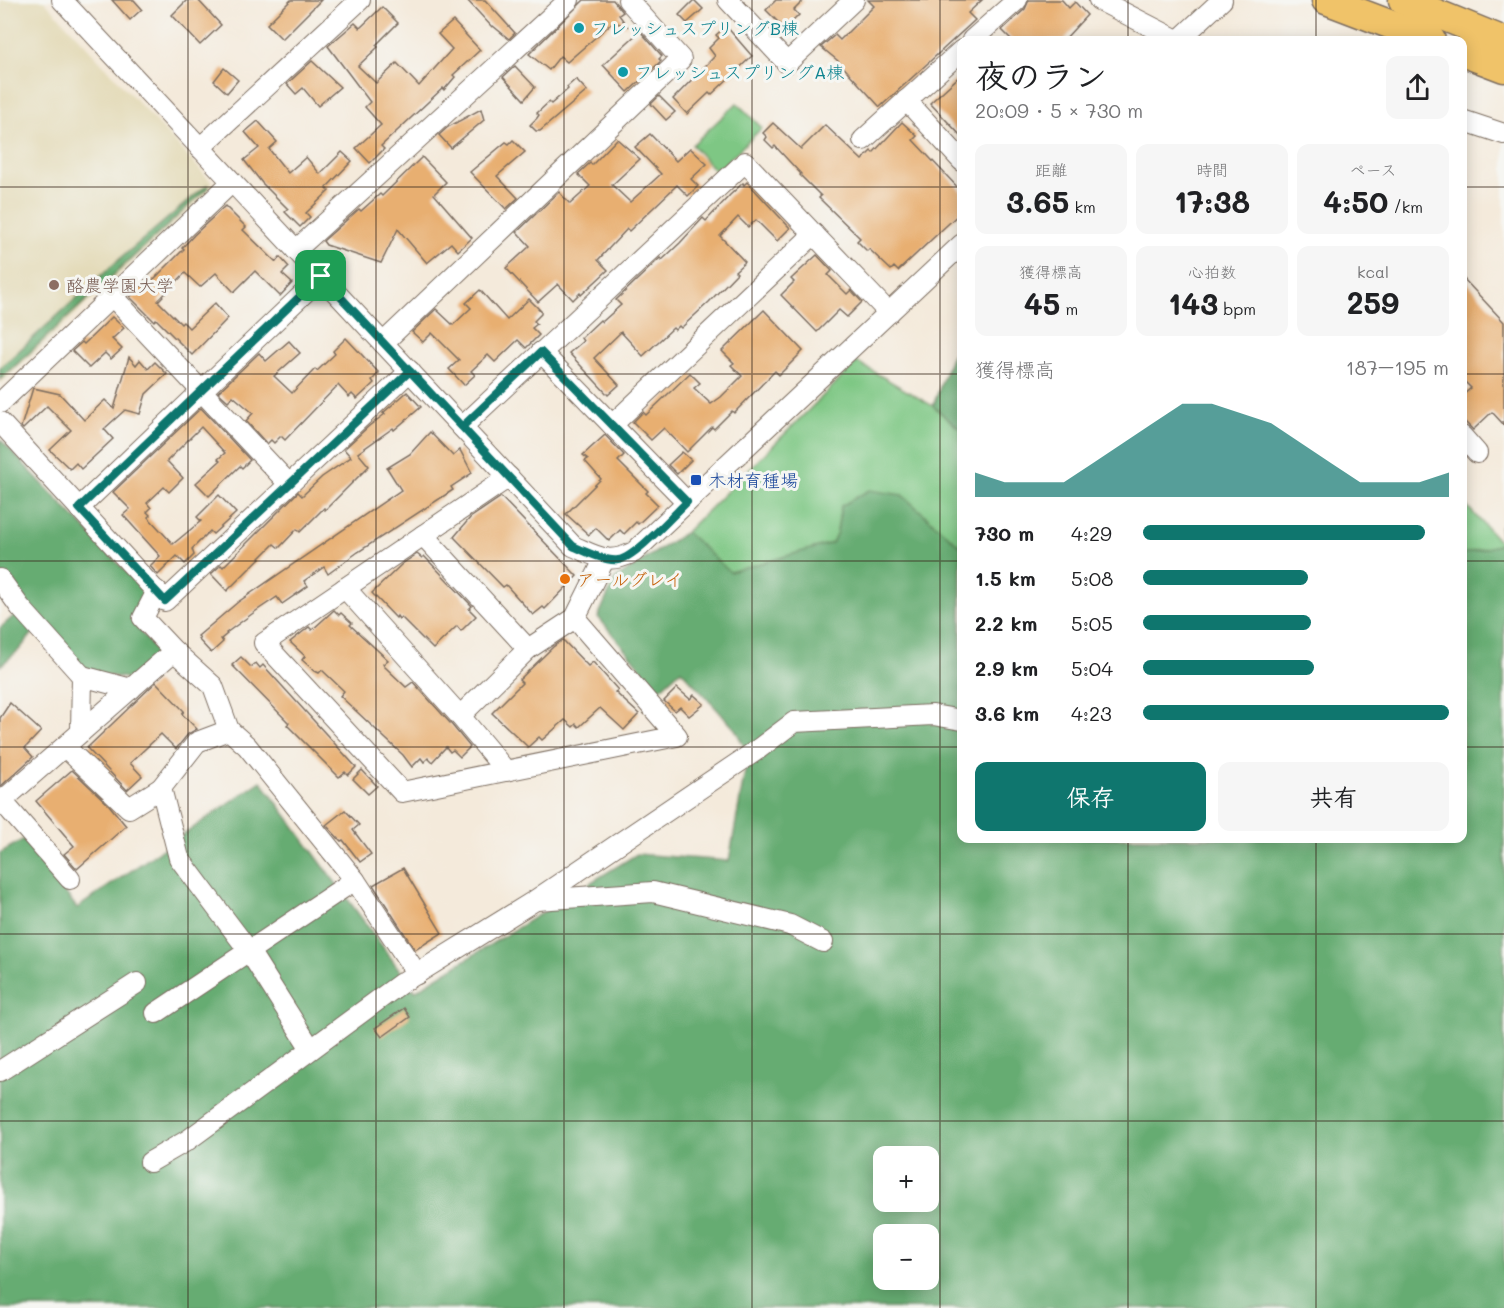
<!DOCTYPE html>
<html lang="ja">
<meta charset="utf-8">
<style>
:root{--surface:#fff;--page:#f6f6f6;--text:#202124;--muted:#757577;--accent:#0f766e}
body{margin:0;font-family:Mali,"Klee One",sans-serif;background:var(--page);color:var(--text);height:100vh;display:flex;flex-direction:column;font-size:22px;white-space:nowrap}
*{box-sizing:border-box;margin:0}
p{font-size:20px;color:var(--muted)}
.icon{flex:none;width:33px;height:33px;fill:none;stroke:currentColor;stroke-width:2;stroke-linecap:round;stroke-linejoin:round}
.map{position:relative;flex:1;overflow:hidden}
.side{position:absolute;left:957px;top:36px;width:510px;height:807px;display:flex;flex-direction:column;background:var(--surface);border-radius:12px;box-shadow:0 3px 15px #0003}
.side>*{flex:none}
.buttons{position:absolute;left:873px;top:1146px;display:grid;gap:12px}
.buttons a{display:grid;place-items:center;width:66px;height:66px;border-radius:12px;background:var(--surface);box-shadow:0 3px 15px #0003;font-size:30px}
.pin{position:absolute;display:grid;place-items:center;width:51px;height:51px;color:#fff;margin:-26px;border-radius:12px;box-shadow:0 3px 9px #0006}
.round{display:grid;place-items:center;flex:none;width:63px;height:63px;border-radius:12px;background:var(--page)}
.summary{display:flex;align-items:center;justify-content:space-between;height:102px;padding:0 18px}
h1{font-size:33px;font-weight:700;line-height:45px}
.metrics{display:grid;grid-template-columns:repeat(3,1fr);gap:9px;height:102px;padding:6px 18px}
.metrics div{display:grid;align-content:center;border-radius:12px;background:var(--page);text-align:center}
.metrics b{font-size:30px;font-weight:700}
.metrics small{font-size:16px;font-weight:400}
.metrics p{font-size:16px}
.chart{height:168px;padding:12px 18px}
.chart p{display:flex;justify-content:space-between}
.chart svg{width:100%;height:108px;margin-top:6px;fill:var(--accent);opacity:.7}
.primary-button{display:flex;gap:12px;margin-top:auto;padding:12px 18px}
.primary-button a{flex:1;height:69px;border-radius:12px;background:var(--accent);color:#fff;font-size:24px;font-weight:700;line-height:69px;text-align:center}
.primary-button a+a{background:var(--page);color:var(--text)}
ul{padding:0 18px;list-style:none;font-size:20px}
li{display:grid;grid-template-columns:96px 72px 1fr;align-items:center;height:45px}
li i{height:15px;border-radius:8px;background:var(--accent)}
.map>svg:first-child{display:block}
.built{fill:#e4dbba}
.green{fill:#7ec784;stroke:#5c7851;stroke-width:1.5}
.forest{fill:#66ac72;stroke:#506b48;stroke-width:1.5;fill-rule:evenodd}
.building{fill:#e8af71}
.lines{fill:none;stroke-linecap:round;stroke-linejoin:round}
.minor-casing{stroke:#7c6d60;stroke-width:22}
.highway-casing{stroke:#7c6d60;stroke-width:31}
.minor{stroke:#fff;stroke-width:20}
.highway{stroke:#f0c369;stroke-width:28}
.route-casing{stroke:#fff;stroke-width:12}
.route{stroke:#0f766e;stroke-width:8}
.grid{fill:none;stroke:#3b2a1e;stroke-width:1.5;stroke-opacity:0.55}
.culture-dot{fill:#0f9aa8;stroke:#f6f6f2;stroke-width:2}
.education-dot{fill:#8d6e63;stroke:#f6f6f2;stroke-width:2}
.transit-dot{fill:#1a4fb4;stroke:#f6f6f2;stroke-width:2}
.food-dot{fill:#e8710a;stroke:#f6f6f2;stroke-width:2}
.labels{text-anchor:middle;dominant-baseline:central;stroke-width:6;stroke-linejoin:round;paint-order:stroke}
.culture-label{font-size:18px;fill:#0d838f;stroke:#f6f6f2;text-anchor:start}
.education-label{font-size:18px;fill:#785e54;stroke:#f6f6f2;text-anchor:start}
.transit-label{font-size:18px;fill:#164399;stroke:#f6f6f2;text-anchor:start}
.food-label{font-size:18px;fill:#c56008;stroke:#f6f6f2;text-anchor:start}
</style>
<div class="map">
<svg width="1504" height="1308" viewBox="0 0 1504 1308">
<rect width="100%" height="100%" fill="#f6f6f2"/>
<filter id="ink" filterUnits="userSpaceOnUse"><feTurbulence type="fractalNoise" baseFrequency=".0167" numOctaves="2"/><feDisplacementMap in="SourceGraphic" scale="12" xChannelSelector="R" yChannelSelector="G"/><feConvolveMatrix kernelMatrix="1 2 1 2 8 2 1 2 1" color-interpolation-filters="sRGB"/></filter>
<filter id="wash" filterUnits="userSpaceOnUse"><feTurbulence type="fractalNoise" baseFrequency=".008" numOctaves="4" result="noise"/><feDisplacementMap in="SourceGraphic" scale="24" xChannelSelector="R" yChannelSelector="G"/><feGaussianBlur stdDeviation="1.35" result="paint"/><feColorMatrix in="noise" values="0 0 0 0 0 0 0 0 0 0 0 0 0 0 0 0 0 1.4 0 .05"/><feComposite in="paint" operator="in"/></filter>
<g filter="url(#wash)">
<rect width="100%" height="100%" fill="#f4eadb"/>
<polygon class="built" points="0,0 44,0 215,186 0,384"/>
<g class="green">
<polygon points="737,103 762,128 716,172 692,145"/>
<polygon points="857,362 933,406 961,430 961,547 902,495 841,506 837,532 832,543 730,573 686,532"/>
<polygon points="1463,502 1502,544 1462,554"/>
</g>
<g class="forest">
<polygon points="207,185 209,187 0,380 0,368 115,263"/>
<polygon points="961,348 961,430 933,406 951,357"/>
<polygon points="0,439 150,597 132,620 158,655 133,679 89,673 42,622 19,650 0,666 0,628 16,614 0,596"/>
<path d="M869,490l33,5 59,52 1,291h500l1,-284 39,-10 -2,-16 4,-4v784h-1504v-455l24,-14 53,69 184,-127 154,210 222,-137 92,7 19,-107 -13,-25 -54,-59 -22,20 -61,-73 17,-38 71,-47 44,40 102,-29 5,-11 4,-26zM884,1156h44v46h-44zM884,1234h44v46h-44z"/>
</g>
<g id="blocks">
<g class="building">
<polygon points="112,0 134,0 142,9 130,20"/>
<polygon points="187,0 198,0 221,25 200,45 172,15"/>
<polygon points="291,0 321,0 282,39 267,24"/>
<polygon points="467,0 485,0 515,33 509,39 493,26 492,27"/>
<polygon points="584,0 613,0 623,12 619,15 627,26 613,22 567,62 560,56 549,70 529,54"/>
<polygon points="694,0 703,9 687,23 679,15"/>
<polygon points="776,0 804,0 794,10 799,15 785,29 766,10"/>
<polygon points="868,0 982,0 968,13 975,20 880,107 837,60 821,47 835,35 840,40 874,6"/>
<polygon points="1029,0 1062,0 1069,8 1075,2 1087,15 1064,40 1012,40 1002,30 1025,9"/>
<polygon points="382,7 398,23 376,45 378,47 358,66 376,83 397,63 419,86 452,49 438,34 453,21 480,50 453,75 455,77 444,90 443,88 381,146 384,149 370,163 356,148 381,125 365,107 370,102 328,46 355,23 360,28"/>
<polygon points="726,26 752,56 711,95 709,93 687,114 673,99 715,56 709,48 719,38 716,35"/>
<polygon points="640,31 662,56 659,59 661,61 628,92 603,65"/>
<polygon points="312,61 340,87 318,106 303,88 296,94 287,84"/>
<polygon points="515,66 535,87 524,100 503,77"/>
<polygon points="224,68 238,80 227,93 214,81"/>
<polygon points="962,74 962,137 930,103"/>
<polygon points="576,79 587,91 540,131 536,131 530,125 537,118 539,115 537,113 549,102 551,104 568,89 567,87"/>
<polygon points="659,96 675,112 666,120 651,104"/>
<polygon points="481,109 484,120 451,148 439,135 448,127"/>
<polygon points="258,121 277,142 269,149 288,173 306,157 320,174 342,152 352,161 326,188 329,191 306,213 310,217 300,227 285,212 288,209 262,183 244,160 259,148 245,132"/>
<polygon points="902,122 917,136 913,140 962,192 962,211 898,271 894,267 891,270 869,249 867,251 857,241 860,238 819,198 821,196 800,175 801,174 775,146 773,148 765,140 767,137 763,133 773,123 801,149 825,125 862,160 871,151 873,153"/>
<polygon points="650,134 676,161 690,148 707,164 691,179 698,186 688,196 677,185 629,231 627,229 598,260 608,270 581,295 580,293 573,300 558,284 538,302 506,268 530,246 517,232 559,192 570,204 590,186 578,174 590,163 592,165 617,139 640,159 612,185 630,202 661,174 635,147"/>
<polygon points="513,140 525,152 497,176 518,198 506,209 470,172 506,142 509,144"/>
<polygon points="422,157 446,182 434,194 472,238 458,251 451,243 427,263 398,229 381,263 326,245 323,241 359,209 361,211 380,194 382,196"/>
<polygon points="747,182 790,228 777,241 756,220 748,227 738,217 720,236 745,262 735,271 737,273 709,302 681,328 679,326 675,330 673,328 643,356 621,332 594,358 619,385 608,395 569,353 583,341 581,338 600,320 602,322 621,305 616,300 660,258 662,260 680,243 703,218 706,221 730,195 743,183 744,185"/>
<polygon points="225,206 246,227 243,230 276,262 280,257 289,267 282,274 292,283 280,296 255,271 234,292 216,273 200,287 185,273 158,301 181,324 183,322 189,328 215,303 228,318 192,355 156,319 154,321 130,297 142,285 145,288 184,249 182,248 194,235"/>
<polygon points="817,255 832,271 828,275 847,294 851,290 862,302 847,317 839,310 817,332 781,295 794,282 791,279"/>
<polygon points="1462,277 1504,322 1504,425 1492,412 1473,430 1462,419 1462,396 1471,388 1462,379"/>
<polygon points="480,290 507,320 529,299 541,311 541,314 534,321 537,324 532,328 539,335 526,348 518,340 495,362 488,355 471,371 475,375 464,385 449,369 459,360 432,333 423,342 412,332 436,309 453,325 471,308 466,303"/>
<polygon points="764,310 803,351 779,375 775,371 734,413 732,411 714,429 712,427 687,452 664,428 651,440 633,422 643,412 646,415 690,373 700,383 694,388 711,404 721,397 742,376 731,365 734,363 722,351"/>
<polygon points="112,317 124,328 112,339 122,349 111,359 105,353 89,368 72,351 82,342 84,344"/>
<polygon points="346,338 379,373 372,380 374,383 357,399 352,394 349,397 338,385 285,440 281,436 274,443 271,440 267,444 246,421 253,413 233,396 228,401 218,392 259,353 266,361 289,341 300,353 274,376 292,393 315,369 317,371 335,354 333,351"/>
<polygon points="129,357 136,365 140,360 148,369 155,362 167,374 146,394 140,414 125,410 104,429 113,439 81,469 76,463 70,469 50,450 71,430 47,406 23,429 21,427 33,388 60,394 84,420 105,400 114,409"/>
<polygon points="407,392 421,407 394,430 393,428 358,453 369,466 325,510 324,508 300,532 297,529 279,548 274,544 227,591 211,574 221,565 223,567 298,492 302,496 322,477 351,457 344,449 369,426 385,414 383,413"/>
<polygon points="201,408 250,460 242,468 240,466 209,496 196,483 220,461 218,459 225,453 201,427 167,461 183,478 169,492 164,487 147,503 151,508 147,512 150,515 148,517 173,544 201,521 197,517 219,495 236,513 213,534 210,531 192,549 194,555 185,564 177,556 158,575 150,566 160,556 123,515 130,509 113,492"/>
<polygon points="430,432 453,456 460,450 472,473 451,487 453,490 358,552 328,574 324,567 304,581 308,586 282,604 277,597 256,611 226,633 227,634 221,639 223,642 211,653 198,639 200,638 198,636 238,602 401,490 387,468 410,454"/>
<polygon points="605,435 624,455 618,461 648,491 646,493 658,505 638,524 636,522 624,534 620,530 609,541 596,528 589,535 566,514 601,479 585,461 588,459 583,455"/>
<polygon points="682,452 691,460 677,474 668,465"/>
<polygon points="501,497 577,576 545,609 543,607 533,615 506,585 503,587 454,537 470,518"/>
<polygon points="417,554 422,558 424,556 472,606 469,609 476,616 461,631 457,626 433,649 401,617 399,619 397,616 396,618 372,593 402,564"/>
<polygon points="334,610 339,615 341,613 352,623 350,625 388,660 383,664 384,666 406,687 413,682 451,724 470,747 460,757 453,750 450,752 446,747 432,762 428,758 424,762 421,758 412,767 403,755 340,696 344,691 322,670 319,673 315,671 302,660 305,656 290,642 309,627 312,630"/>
<polygon points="563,640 588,666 593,662 618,690 615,692 639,714 624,730 600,708 579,727 576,724 573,727 565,720 542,740 539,737 528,747 492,713 522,683 519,680 553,647"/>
<polygon points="241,657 251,667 256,663 260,668 263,665 356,767 348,775 345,772 339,777 287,725 289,723 232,665"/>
<polygon points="156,682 184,711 182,714 197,729 188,734 176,749 161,734 130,763 142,776 127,790 87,748"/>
<polygon points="677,688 690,699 694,695 704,704 689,716 680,707 675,711 664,701"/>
<polygon points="10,703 41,731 25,748 33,757 0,787 0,718"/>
<polygon points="72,770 109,805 126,826 77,869 64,854 74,846 36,801"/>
<polygon points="362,770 377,786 368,794 353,779"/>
<polygon points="345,810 359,825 353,830 371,854 360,862 343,840 341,841 326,825"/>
<polygon points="403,868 442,933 415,950 373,885"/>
<polygon points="404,1008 410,1017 382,1037 375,1028"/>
</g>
</g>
</g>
<g filter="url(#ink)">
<use href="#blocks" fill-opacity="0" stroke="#7c6d60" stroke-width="1.5"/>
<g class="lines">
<g class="minor-casing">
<g id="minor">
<path d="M62,0l511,546c25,11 35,19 61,6l328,-308"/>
<polyline points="728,0 787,63 854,0"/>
<polyline points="1099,0 1177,40"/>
<polyline points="972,40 1017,0"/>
<polyline points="1179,40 1222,0"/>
<polyline points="906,100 962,161"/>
<polyline points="1462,120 1504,134"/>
<polyline points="863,140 962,50"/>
<polyline points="200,148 360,0"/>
<polyline points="296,250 569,0"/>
<polyline points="112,296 289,484"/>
<polyline points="383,343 681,59 628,0"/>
<polyline points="541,352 687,502"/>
<polyline points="0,403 232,182"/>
<polyline points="0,422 165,601 410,371"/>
<polyline points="612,425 814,234"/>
<polyline points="462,427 745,162 889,313"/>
<polyline points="1462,436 1477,453"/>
<polyline points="509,477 264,643 402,792 677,736 575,618"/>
<polyline points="79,508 321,277"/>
<polyline points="423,535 528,649"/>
<polyline points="0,579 20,607 82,676"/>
<polyline points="345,588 460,716 506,771"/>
<polyline points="157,591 143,618 174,651"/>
<polyline points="460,716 528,649 575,618 605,558"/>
<polyline points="81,732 82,676 131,689"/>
<polyline points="65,747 129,808 161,788"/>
<polyline points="70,879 2,801 174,651 213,686 229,730"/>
<polyline points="537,900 653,892 790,925 823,942"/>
<polyline points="156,1013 355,880 417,974"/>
<polyline points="311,1049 249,951 179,858 161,788 197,742 229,730 247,746 355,880"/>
<polyline points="0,1071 137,983"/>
<polyline points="150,1162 188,1140 400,984 534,901 757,750 794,722 933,715 962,720"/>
</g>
</g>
<g class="highway-casing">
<g id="highway">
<polyline points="1326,0 1431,40"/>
<polyline points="1403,0 1504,41"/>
<polyline points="1462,52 1504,68"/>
</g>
</g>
<use href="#minor" class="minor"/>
<use href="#highway" class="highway"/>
</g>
</g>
<g class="lines" filter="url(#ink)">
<g class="route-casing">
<path id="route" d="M321,276l-242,232 86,93 245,-230 163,175c11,5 33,16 45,14 17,-2 55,-45 69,-58l-146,-150 -79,75 -141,-151"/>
</g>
<use href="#route" class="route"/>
</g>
<path class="grid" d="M188,0v1308M376,0v1308M564,0v1308M752,0v1308M940,0v1308M1128,0v40M1316,0v40M0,187h962M1462,187h42M0,374h962M1462,374h42M0,561h962M1462,561h42M0,747h962M1462,747h42M1128,838v470M1316,838v470M0,934h1504M0,1121h1504"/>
<g class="culture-dot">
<circle cx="579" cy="28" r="6"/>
<circle cx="623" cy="72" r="6"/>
</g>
<circle class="education-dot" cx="54" cy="285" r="6"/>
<rect class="transit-dot" x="690" y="474" width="12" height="12" rx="3"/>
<circle class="food-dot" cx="565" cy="579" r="6"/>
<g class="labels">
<g class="culture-label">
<text x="591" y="28">フレッシュスプリングB棟</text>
<text x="635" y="72">フレッシュスプリングA棟</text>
</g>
<g class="education-label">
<text x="66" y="285">酪農学園大学</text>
</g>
<g class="transit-label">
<text x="708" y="480">木材育種場</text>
</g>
<g class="food-label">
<text x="577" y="579">アールグレイ</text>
</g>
</g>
</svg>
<div class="buttons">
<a>+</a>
<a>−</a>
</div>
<div class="pin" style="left:321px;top:276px;background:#1e9e55"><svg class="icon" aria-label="arrive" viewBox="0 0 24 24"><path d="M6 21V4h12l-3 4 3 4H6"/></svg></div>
<section class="side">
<div class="summary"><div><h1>夜のラン</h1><p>20:09 · 5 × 730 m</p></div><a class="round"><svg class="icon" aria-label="share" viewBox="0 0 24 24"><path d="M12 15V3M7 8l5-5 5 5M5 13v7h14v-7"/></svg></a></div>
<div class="metrics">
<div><p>距離</p><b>3.65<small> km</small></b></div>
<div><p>時間</p><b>17:38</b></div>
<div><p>ペース</p><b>4:50<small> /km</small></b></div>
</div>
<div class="metrics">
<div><p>獲得標高</p><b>45<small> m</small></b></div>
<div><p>心拍数</p><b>143<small> bpm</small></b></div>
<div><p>kcal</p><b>259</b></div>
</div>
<div class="chart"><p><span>獲得標高</span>187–195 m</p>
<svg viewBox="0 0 160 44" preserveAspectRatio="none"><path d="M0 44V34L10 38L20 38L30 38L40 30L50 22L60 14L70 6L80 6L90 10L100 14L110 22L120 30L130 38L140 38L150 38L160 34V44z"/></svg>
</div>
<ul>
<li><b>730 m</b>4:29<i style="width:92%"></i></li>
<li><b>1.5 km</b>5:08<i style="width:54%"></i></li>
<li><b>2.2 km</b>5:05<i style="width:55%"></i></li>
<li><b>2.9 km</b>5:04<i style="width:56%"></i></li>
<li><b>3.6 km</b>4:23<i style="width:100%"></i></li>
</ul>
<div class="primary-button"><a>保存</a><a>共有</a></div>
</section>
</div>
